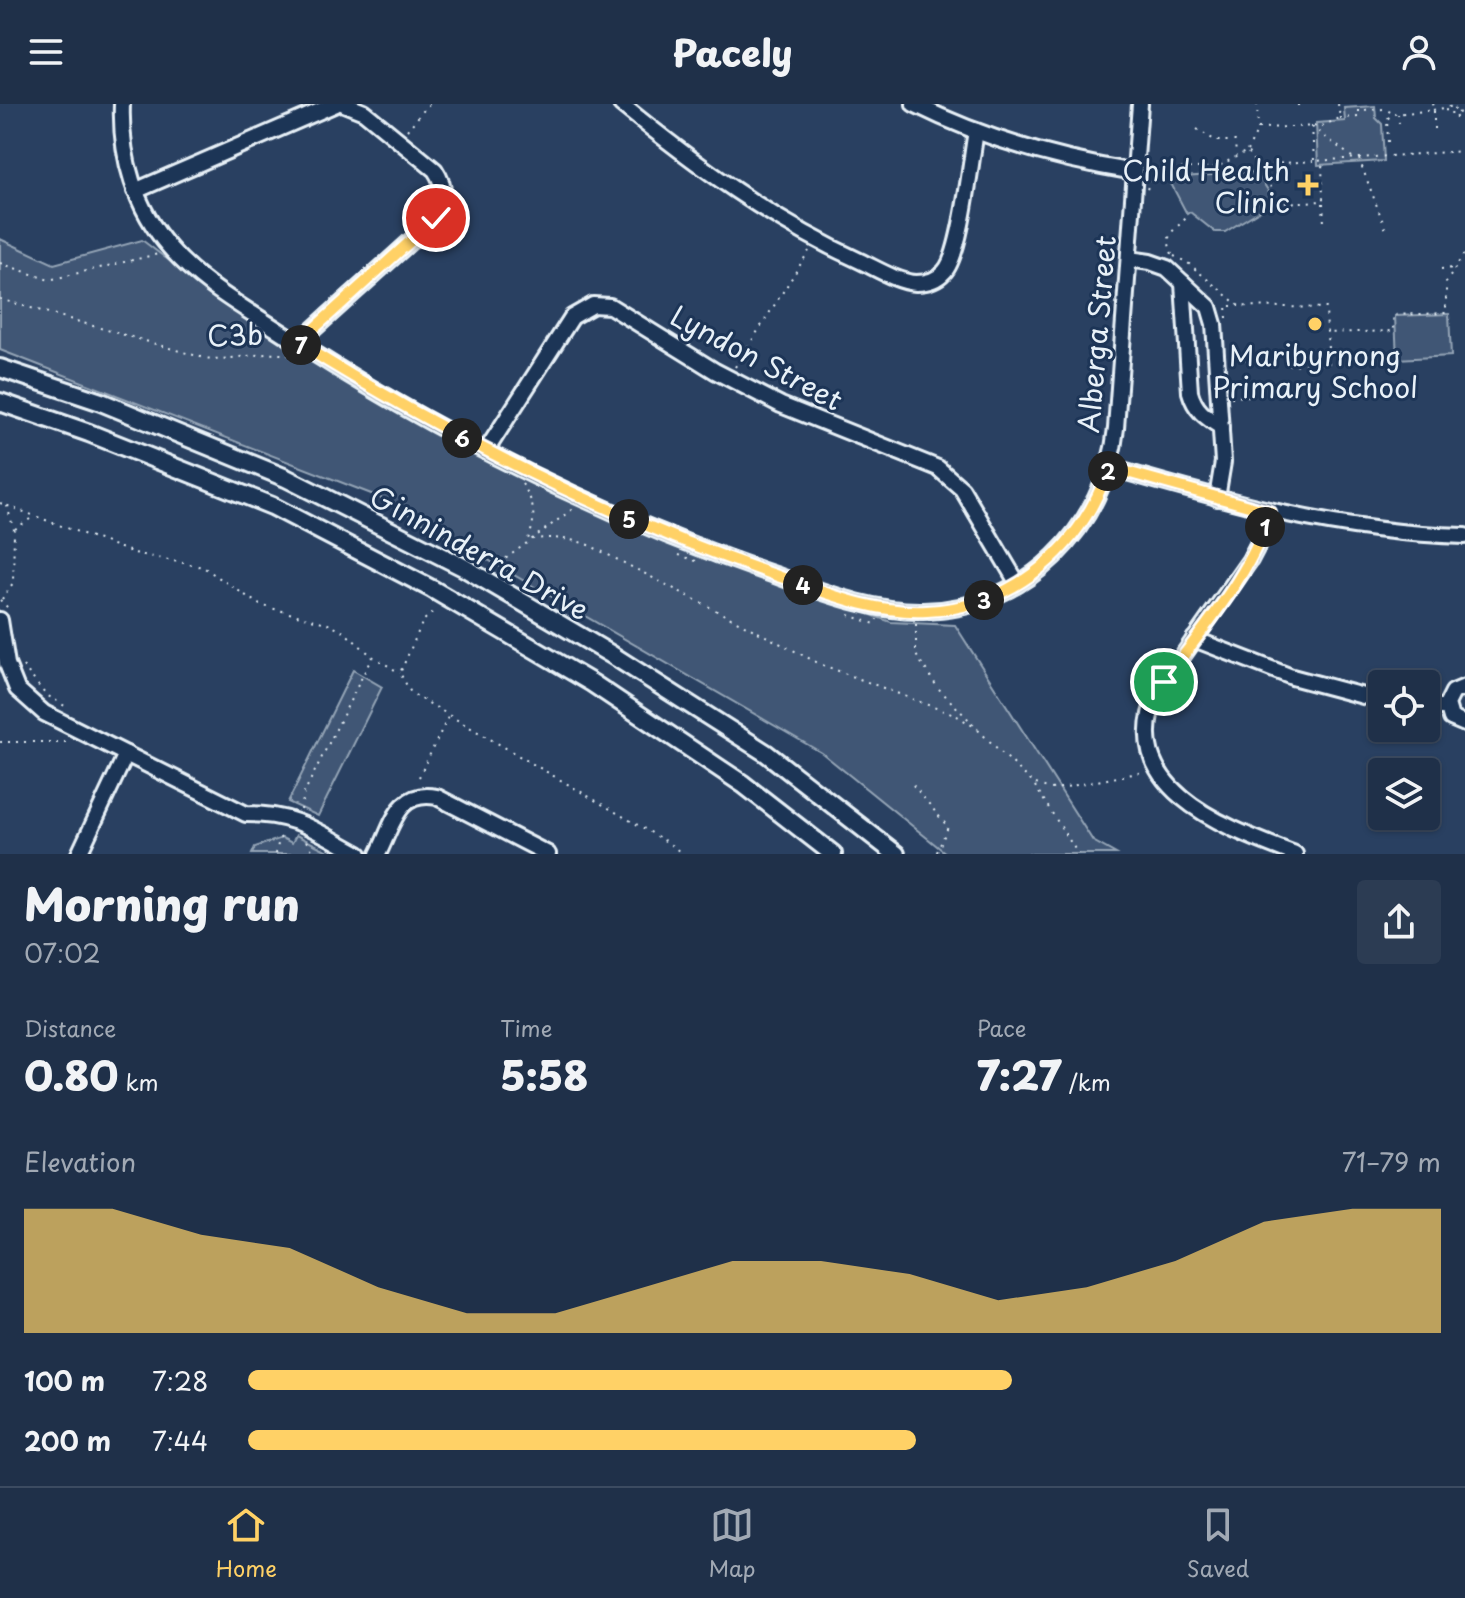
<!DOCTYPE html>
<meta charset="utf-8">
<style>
:root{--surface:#1f3049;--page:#2c3c53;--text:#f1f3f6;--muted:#a1a9b4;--line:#3c4b61;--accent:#ffd166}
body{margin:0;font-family:"Playpen Sans",sans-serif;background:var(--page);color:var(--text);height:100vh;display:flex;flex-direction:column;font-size:30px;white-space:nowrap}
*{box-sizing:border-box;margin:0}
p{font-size:26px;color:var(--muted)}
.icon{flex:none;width:44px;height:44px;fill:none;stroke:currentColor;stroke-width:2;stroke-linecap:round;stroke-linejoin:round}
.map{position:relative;height:750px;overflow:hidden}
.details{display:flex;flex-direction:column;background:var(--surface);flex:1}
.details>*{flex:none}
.tools{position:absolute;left:1368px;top:566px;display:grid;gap:16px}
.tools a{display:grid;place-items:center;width:72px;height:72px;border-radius:8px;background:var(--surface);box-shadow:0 2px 6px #0004,0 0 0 2px var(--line);font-size:40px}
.pin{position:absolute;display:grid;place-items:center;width:68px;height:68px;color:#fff;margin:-34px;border:4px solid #fff;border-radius:50%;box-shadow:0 2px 8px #0007}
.km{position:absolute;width:40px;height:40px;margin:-20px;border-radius:50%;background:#222;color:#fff;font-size:22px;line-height:40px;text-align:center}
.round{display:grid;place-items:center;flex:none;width:84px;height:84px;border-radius:8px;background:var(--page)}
.summary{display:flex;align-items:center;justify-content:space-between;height:136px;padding:0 24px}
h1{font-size:44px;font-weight:800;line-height:60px}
.figures{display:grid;grid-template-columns:repeat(3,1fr);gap:12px;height:136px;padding:8px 24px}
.figures div{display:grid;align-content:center}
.figures b{font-size:40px;font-weight:800}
.figures small{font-size:22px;font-weight:400}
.figures p{font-size:22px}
.chart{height:224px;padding:16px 24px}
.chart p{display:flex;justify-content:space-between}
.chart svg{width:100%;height:144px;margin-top:8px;fill:var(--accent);opacity:.7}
ul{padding:0 24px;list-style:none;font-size:26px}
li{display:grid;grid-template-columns:128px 96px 1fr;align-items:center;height:60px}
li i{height:20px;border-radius:10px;background:var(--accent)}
header{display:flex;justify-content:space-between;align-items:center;height:104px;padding:0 24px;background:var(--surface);font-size:36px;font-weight:800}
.dock{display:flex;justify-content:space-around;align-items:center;height:112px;border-top:2px solid var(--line);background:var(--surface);font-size:22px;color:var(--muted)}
.dock a{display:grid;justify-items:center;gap:4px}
.dock .selected{color:var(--accent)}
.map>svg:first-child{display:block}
.green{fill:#415774;stroke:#94a4b6;stroke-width:2}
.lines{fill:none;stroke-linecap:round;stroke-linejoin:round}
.minor-casing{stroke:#e8f1f8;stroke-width:20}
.major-casing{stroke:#e8f1f8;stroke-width:22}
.path{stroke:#e8f1f8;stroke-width:2;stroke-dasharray:2 6;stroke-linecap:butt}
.minor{stroke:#1d3557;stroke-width:14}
.major{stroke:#1d3557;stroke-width:16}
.route-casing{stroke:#fff;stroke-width:16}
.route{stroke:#ffd166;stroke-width:10}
.poi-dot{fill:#ffd166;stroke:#1d3557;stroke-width:3}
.labels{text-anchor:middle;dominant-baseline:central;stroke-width:6;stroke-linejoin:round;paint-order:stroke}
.poi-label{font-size:28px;fill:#e8f1f8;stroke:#1d3557;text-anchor:end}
.street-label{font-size:28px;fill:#e8f1f8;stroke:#1d3557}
</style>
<header><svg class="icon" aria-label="menu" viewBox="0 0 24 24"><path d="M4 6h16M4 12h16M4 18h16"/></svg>Pacely<svg class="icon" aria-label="person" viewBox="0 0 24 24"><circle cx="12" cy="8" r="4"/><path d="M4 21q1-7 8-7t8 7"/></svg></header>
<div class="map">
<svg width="1465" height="750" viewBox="0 0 1465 750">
<rect width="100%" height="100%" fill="#294061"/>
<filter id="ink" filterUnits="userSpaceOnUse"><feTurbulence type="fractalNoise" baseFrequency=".0125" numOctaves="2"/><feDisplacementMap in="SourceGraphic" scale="16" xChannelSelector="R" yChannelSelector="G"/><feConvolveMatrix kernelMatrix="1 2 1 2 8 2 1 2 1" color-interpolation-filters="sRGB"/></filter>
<g filter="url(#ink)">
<g class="green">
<polygon points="1375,2 1376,14 1382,20 1384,57 1318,61 1316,19 1345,17 1344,4"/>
<polygon points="1256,68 1275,97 1225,128 1215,128 1190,108 1187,110 1168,74"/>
<polygon points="0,135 54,160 142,136 222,197 302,250 441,330 863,508 891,518 955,521 1093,737 1116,750 947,750 822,649 379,393 0,246"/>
<polygon points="1449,210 1451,252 1397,255 1395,212"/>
<polygon points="353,566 382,583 318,712 288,698"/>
<polygon points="296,731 334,750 252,750 255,743 282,734 292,739"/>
</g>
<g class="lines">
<g class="minor-casing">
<g id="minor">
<path d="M122,0c-2,53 13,104 48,144 29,34 71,58 108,82 154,101 320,184 494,244 49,17 99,38 151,37 102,-1 183,-84 193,-183l24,-324"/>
<path d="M621,0c75,61 151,117 239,157 17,8 38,21 56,22 11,0 21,-3 28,-11 17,-16 27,-113 32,-141"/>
<path d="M914,0c70,35 145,56 221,68"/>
<polyline points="135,87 336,0"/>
<polyline points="1129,155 1150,158 1167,164 1209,203 1214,220 1223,358 1217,394"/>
<path d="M1183,179l7,109c5,18 15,25 31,35"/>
<path d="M298,239l134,-121c14,-16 15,-34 3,-52l-71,-58 -20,-8"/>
<polyline points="486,347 572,213 593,201 610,202 715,267 781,301 938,364 962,385 1018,480"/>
<path d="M1109,363c121,35 229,66 356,69"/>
<path d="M1270,408l-8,25 -12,23 -92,131c-44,97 66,136 137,163"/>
<path d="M0,516l7,44 10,25 27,24 202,101c51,0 70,17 113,40"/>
<polyline points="1194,535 1292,573 1382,597"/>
<polyline points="1465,583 1453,588 1447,600 1451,614 1465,620"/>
<polyline points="1426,603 1447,603"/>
<polyline points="79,750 126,650"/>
<path d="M378,750c15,-29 20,-65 59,-57l111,57"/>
</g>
</g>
<g class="major-casing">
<g id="major">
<polyline points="0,264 101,298 286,374 463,463 612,551 766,649 896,750"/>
<polyline points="0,298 89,329 272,402 432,485 592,579 743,680 833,750"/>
</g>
</g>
<g class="path">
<polyline points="1257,0 1258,24 1322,22 1340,14 1338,0"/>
<polyline points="1298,0 1298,3"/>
<polyline points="1434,0 1427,7 1455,2 1455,9 1446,9 1446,5"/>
<polyline points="1434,7 1434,27"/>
<polyline points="1398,10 1399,19"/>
<polyline points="1340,14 1359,13 1359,6 1385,5 1392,9"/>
<polyline points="1456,14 1455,9 1465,8"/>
<polyline points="1312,22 1314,57 1465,47"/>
<polyline points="1312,23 1352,53"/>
<polyline points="1197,25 1216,37 1235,37 1236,52"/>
<polyline points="407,26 429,0"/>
<polyline points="1388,38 1387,15 1393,10 1427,7"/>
<polyline points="1247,47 1258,26"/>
<polyline points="1359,55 1386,126"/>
<polyline points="1256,61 1313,57"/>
<polyline points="1149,66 1217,63 1247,47 1281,99 1323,97 1322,56"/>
<polyline points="1147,85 1155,67"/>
<polyline points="1323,99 1324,120"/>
<path d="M1172,150c-8,-21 0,-21 14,-36"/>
<polyline points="1174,152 1188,159 1239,202 1326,204 1327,229 1394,227 1393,211 1446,209 1446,179 1465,148"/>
<polyline points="0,159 49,176 158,150"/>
<polyline points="1441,165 1455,164"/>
<path d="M0,195l204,59c29,4 56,-8 86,-3"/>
<polyline points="1227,214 1226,202 1239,202"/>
<polyline points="1230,256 1247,256"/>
<polyline points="1288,261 1329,259 1327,231"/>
<polyline points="735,263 809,147"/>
<polyline points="1231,293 1250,292"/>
<path d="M522,380c13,18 15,37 5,57"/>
<polyline points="0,399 134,449 203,463 260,501 326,519 344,528 372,552 400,569"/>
<polyline points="15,425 33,413"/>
<path d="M532,435c22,-2 39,-1 59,7l229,118 137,52 21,13"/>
<polyline points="679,451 696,457"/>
<polyline points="493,464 574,404"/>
<polyline points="2,495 13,479 14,426 7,402"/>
<polyline points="0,496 10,506"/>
<polyline points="432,509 423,517 400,569 411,589 667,738 683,750"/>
<polyline points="849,511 875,520 877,515"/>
<polyline points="916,520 916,551 938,584 974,621"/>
<polyline points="23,562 45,590 68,604"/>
<polyline points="978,626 1033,679 1078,750"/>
<polyline points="0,638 70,638"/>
<polyline points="419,673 449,611"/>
<polyline points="1036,680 1050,685 1061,684 1143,668"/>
<polyline points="913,681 948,723 937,748 940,750"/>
<polyline points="301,706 304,689 372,553"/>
<polyline points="306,737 315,750"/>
<polyline points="276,750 279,735 285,730"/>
</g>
<use href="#minor" class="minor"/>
<use href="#major" class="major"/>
</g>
</g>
<g class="lines" filter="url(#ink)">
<g class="route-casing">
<path id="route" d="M436,114l-138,125c151,94 309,174 477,232 49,17 100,39 152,36 87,-4 155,-63 182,-144l161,45c-18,62 -69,118 -106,170"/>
</g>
<use href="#route" class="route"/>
</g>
<g class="poi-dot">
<path d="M1304 69h8v8h8v8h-8v8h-8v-8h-8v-8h8z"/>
<circle cx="1315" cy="220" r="8"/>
</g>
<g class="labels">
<g class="poi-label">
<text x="1290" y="65">Child Health<tspan x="1290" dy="32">Clinic</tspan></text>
<text x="1315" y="250" text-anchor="middle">Maribyrnong<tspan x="1315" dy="32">Primary School</tspan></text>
</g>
<g class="street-label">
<text transform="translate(235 230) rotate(-2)">C3b</text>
<text transform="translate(1096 230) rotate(-85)">Alberga Street</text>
<text transform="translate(757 253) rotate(28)">Lyndon Street</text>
<text transform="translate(480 448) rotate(29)">Ginninderra Drive</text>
</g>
</g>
</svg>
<div class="tools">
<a><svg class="icon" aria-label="locate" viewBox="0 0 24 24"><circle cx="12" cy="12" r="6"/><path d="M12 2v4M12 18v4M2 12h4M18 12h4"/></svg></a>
<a><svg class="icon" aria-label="layers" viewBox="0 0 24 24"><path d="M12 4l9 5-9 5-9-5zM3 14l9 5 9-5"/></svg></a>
</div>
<div class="pin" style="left:1164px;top:578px;background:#1e9e55"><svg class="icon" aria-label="arrive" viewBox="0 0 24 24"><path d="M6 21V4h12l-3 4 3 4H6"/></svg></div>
<div class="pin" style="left:436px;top:114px;background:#d93025"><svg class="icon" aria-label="check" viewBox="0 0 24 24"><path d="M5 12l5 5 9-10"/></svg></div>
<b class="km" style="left:1265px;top:423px">1</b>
<b class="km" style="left:1108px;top:367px">2</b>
<b class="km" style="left:984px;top:496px">3</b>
<b class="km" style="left:803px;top:481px">4</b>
<b class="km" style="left:629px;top:415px">5</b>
<b class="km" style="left:462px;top:334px">6</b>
<b class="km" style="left:301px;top:241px">7</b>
</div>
<section class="details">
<div class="summary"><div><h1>Morning run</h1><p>07:02</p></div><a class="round"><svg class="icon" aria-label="share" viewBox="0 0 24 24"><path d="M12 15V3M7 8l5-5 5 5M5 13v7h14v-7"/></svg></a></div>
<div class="figures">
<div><p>Distance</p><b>0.80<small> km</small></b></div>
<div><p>Time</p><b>5:58</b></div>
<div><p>Pace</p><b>7:27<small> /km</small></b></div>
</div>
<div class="chart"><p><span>Elevation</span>71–79 m</p>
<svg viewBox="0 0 160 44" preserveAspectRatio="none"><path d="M0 44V6L10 6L20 14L30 18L40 30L50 38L60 38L70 30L80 22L90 22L100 26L110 34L120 30L130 22L140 10L150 6L160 6V44z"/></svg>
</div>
<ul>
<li><b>100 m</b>7:28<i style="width:64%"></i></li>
<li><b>200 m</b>7:44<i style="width:56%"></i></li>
</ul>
</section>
<nav class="dock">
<a class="selected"><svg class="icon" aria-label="home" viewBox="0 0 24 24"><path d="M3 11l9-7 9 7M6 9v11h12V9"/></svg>Home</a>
<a><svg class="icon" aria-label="map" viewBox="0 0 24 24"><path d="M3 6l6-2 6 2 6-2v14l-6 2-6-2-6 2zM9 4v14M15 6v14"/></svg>Map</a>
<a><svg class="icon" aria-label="saved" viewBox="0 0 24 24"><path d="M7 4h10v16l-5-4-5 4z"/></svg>Saved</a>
</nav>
